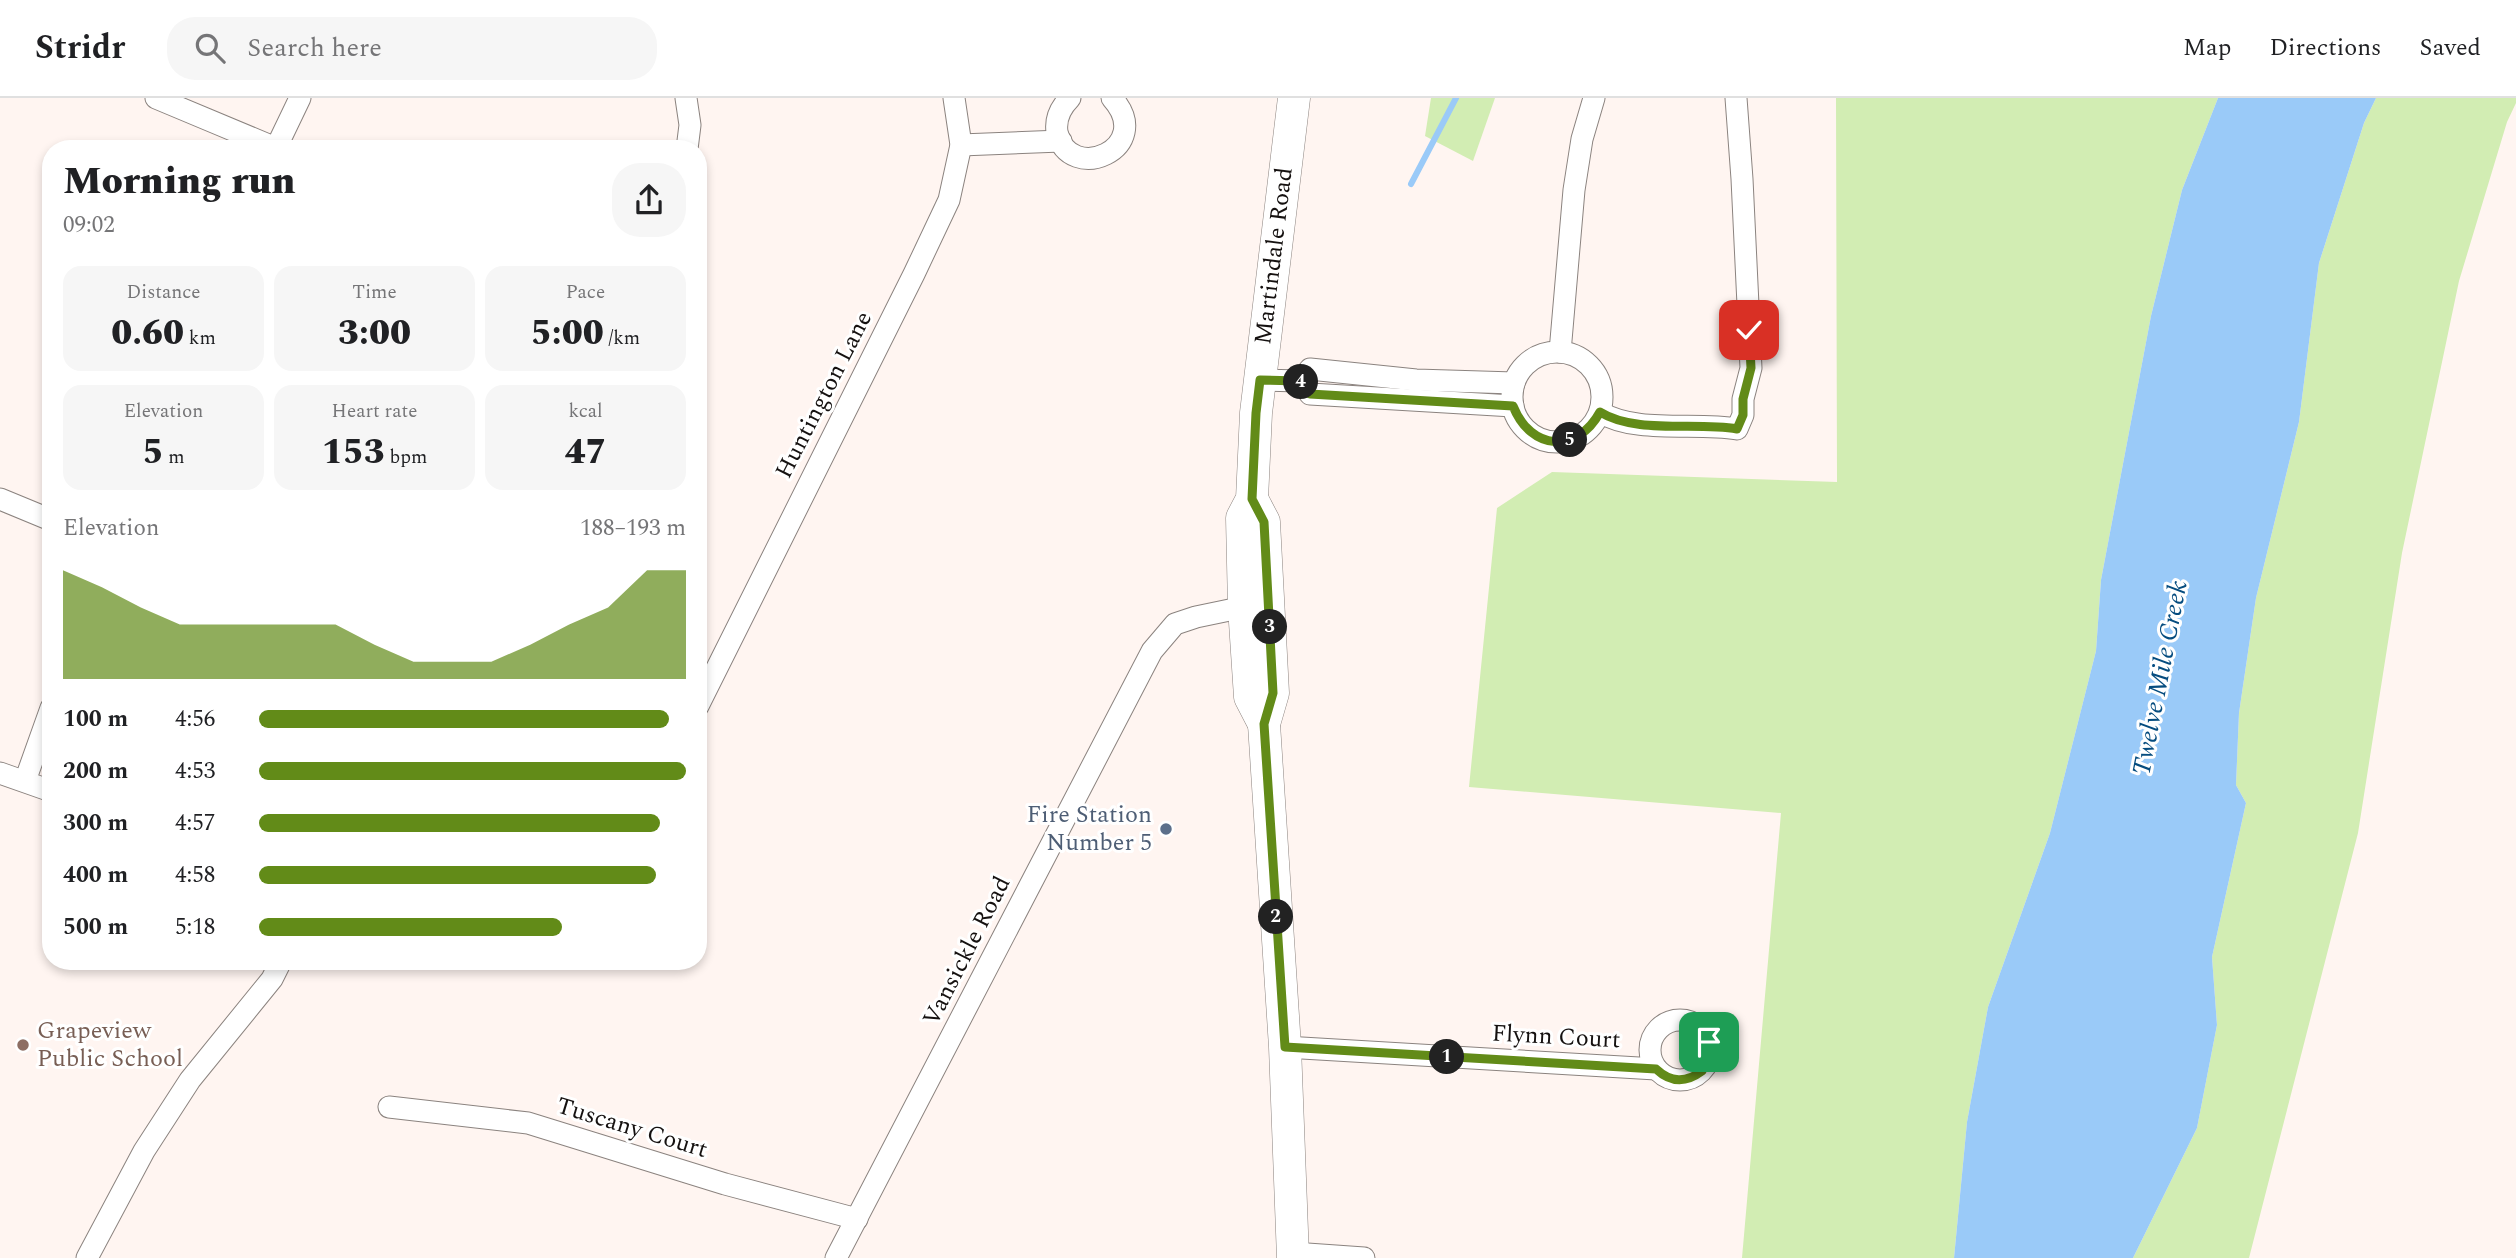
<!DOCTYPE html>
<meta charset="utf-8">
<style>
:root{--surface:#fff;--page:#f6f6f6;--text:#202124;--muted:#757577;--line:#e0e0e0;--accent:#628b18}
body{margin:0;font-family:Spectral,serif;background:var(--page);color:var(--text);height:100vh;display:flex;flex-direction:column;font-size:26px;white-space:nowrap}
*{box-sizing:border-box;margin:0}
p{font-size:23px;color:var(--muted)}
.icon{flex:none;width:38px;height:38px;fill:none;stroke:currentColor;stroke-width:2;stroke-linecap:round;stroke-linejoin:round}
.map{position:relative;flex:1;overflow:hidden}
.panel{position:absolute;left:42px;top:42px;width:665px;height:830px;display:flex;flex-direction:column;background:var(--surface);border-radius:28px;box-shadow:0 4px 10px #0003}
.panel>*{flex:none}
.pin{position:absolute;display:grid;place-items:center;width:60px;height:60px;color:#fff;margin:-30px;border-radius:14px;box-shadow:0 4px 10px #0006}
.km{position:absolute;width:35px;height:35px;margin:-18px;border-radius:50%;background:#222;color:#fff;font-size:19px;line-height:35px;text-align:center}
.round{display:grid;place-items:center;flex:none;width:74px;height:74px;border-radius:28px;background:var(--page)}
.summary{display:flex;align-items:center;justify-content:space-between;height:119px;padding:0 21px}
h1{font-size:38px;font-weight:800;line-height:52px}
.stats{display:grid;grid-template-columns:repeat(3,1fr);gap:10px;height:119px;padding:7px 21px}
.stats div{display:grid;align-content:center;border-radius:18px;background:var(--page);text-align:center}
.stats b{font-size:35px;font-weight:800}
.stats small{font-size:19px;font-weight:400}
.stats p{font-size:19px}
.chart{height:196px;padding:14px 21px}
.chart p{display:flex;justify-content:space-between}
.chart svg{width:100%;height:126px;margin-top:7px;fill:var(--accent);opacity:.7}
ul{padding:0 21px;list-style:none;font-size:23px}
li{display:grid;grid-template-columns:112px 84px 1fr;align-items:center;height:52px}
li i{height:18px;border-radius:9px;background:var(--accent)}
header{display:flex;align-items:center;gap:42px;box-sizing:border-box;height:98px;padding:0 35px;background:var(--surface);border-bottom:2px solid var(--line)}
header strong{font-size:33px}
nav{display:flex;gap:38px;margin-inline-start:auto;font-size:24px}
.search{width:490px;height:63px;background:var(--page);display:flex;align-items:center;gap:18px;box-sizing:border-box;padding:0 24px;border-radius:28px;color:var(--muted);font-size:26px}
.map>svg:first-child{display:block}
.green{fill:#d2edb3}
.water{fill:#9acaf8}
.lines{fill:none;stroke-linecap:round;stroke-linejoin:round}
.stream{stroke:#9acaf8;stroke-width:6}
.minor-casing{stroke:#8b837f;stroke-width:23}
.secondary-casing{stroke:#8b837f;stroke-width:33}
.minor{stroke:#fff;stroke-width:21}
.secondary{stroke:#fff;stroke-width:32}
.route-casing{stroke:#fff;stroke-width:14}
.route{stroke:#628b18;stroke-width:9}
.service-dot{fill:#5c6f8a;stroke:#fff;stroke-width:2.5}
.education-dot{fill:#8d6e63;stroke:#fff;stroke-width:2.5}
.labels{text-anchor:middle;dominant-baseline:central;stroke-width:6;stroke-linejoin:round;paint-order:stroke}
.street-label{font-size:24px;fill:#151110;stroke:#fff}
.service-label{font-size:24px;fill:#4e5e75;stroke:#fff;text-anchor:end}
.education-label{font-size:24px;fill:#785e54;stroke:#fff;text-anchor:start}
.water-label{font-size:26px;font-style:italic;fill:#054c7f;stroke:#fff}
</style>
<header>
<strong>Stridr</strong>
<div class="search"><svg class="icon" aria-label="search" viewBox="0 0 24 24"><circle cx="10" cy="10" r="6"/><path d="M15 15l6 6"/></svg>Search here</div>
<nav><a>Map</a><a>Directions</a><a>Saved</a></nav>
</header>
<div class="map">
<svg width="2516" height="1160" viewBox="0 0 2516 1160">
<rect width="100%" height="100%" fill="#fff5f1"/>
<g class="green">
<polygon points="1431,0 1495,0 1473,63 1425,38"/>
<polygon points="1836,0 2218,0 2182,92 2151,218 2101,482 2096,553 2050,735 1988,909 1967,1024 1954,1160 1742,1160 1781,715 1469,689 1497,410 1552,374 1837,384"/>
<polygon points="2376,0 2516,0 2516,5 2507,24 2459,183 2402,455 2358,735 2249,1160 2133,1160 2197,1030 2217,927 2212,859 2246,705 2236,687 2239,615 2256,500 2299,324 2319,165 2364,25"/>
</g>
<polygon class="water" points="2218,0 2376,0 2364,25 2319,165 2299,324 2256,500 2239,615 2236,687 2246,705 2212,859 2217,927 2197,1030 2133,1160 1954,1160 1967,1024 1988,909 2050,735 2096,553 2101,482 2151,218 2182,92"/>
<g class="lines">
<polyline class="stream" points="1411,86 1456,0"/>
<g class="minor-casing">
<g id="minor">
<polyline points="156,0 278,51"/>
<polyline points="686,0 690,27 687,51"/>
<path d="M1070,0c-9,9 -15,20 -13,34 12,54 100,16 55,-34"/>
<polyline points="961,47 1061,43"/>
<polyline points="276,50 300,0"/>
<polyline points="1560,254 1574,92 1582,41 1594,0"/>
<circle cx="1557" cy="299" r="45"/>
<polyline points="1260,282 1300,283 1310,271 1416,282 1514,285"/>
<polyline points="1300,283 1310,296 1513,308"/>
<path d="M1600,314c35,22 96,10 137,17l6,-14v-16l8,-31 -9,-189 -6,-81"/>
<polyline points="0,401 51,422"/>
<polyline points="698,608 914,176 949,102 961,47 954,0"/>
<polyline points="0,675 51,693"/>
<polyline points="25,683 51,610"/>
<circle cx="1680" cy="952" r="30"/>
<polyline points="1285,949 1656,971"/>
<polyline points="389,1009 528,1025 725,1086 857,1121"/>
<polyline points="1293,1155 1364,1160"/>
<polyline points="87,1160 144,1053 190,982 272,881 281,863"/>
<polyline points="836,1160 1152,553 1175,526 1196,519 1244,509"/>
</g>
</g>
<g class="secondary-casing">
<g id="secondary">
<polyline points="1252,401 1264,424 1273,595 1264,626 1285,949 1293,1160"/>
<polyline points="1264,626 1250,599 1244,509 1242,420 1252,401 1256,315 1294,0"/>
</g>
</g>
<use href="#minor" class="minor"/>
<use href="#secondary" class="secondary"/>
</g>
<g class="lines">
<g class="route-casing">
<path id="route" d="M1709,944l1,10 -8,19c-16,12 -31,12 -46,-2l-371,-22 -21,-323 9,-31 -9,-171 -12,-23 4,-86 4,-33 40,1 10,13 203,12c18,45 64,48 87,6 35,22 96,10 137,17l6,-14v-16l8,-31 -2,-38"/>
</g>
<use href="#route" class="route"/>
</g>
<circle class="service-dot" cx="1166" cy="731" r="7"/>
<circle class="education-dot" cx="23" cy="947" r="7"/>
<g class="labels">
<g class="street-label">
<text transform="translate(1274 158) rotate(-83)">Martindale Road</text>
<text transform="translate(824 297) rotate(-63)">Huntington Lane</text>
<text transform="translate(967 853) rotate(-63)">Vansickle Road</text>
<text transform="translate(1556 939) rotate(3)">Flynn Court</text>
<text transform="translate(632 1030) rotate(17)">Tuscany Court</text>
</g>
<g class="service-label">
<text x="1152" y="717">Fire Station<tspan x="1152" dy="28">Number 5</tspan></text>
</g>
<g class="education-label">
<text x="37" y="933">Grapeview<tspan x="37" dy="28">Public School</tspan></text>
</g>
<g class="water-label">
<text transform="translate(2160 580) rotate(-79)">Twelve Mile Creek</text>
</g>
</g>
</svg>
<div class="pin" style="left:1709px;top:944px;background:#1e9e55"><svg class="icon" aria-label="arrive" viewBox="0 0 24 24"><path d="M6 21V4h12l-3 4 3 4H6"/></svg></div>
<div class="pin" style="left:1749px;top:232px;background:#d93025"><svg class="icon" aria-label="check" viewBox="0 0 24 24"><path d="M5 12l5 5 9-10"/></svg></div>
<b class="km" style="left:1447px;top:959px">1</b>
<b class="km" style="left:1276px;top:819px">2</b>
<b class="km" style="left:1270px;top:529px">3</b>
<b class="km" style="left:1301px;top:284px">4</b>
<b class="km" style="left:1570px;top:342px">5</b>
<section class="panel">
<div class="summary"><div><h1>Morning run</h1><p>09:02</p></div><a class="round"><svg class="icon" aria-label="share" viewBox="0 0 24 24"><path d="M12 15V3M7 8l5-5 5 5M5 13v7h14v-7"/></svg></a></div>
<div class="stats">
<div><p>Distance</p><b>0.60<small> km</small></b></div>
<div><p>Time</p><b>3:00</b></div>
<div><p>Pace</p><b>5:00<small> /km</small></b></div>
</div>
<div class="stats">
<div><p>Elevation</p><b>5<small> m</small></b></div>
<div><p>Heart rate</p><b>153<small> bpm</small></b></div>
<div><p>kcal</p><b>47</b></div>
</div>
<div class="chart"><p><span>Elevation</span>188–193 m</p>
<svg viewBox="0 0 160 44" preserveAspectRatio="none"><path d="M0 44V6L10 12L20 19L30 25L40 25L50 25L60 25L70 25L80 32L90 38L100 38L110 38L120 32L130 25L140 19L150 6L160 6V44z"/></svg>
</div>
<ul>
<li><b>100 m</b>4:56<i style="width:96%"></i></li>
<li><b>200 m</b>4:53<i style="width:100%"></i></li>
<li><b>300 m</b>4:57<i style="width:94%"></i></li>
<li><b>400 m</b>4:58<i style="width:93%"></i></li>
<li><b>500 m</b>5:18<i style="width:71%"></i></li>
</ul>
</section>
</div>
